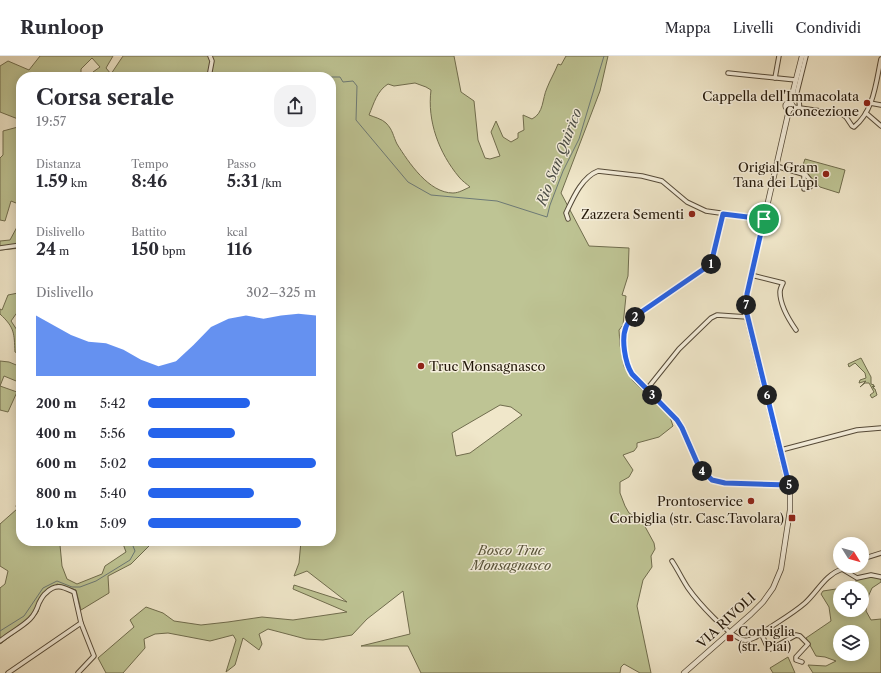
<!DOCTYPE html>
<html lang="it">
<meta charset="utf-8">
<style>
:root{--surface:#fff;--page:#f2f2f3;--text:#2b2b33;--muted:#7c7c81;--line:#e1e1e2;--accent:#2563eb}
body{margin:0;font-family:"Libre Caslon Text",serif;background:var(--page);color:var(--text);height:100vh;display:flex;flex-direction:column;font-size:15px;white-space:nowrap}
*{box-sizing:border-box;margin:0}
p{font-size:13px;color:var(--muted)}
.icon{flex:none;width:22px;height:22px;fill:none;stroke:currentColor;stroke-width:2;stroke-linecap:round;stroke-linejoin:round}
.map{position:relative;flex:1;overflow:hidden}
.details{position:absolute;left:16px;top:16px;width:320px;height:474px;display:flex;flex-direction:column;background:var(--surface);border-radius:16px;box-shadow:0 2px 10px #0003}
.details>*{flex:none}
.needle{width:26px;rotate:127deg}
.fabs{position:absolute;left:833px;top:481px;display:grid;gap:8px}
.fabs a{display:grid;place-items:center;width:36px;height:36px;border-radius:50%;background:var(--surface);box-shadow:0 2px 10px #0003;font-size:20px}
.pin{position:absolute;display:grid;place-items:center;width:34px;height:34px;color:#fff;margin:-17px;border:2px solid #fff;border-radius:50%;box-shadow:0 1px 4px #0007}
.km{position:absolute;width:20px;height:20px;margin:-10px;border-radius:50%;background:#222;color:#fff;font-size:11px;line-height:20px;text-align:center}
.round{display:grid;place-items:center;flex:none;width:42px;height:42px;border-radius:16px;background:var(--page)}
.head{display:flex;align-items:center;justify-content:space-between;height:68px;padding:0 20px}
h1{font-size:22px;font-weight:700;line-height:30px}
.metrics{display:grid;grid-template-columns:repeat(3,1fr);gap:6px;height:68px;padding:4px 20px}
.metrics div{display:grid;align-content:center}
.metrics b{font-size:17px;font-weight:700}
.metrics small{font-size:11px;font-weight:400}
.metrics p{font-size:11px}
.chart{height:112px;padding:8px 20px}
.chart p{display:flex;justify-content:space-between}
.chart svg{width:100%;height:72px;margin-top:4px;fill:var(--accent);opacity:.7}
ul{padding:0 20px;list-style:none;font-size:13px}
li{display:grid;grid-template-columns:64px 48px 1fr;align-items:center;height:30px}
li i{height:10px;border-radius:5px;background:var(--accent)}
header{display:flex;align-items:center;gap:24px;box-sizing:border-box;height:56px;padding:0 20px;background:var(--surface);border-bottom:1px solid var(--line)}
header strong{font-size:19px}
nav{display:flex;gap:22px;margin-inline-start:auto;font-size:14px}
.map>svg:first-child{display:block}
.green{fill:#bec494;stroke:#706d4e;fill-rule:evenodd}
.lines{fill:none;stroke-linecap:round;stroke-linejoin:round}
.stream{stroke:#6d7a77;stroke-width:1}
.minor-casing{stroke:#554a38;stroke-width:5.5}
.tertiary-casing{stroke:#554a38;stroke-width:6}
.minor{stroke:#f5efdd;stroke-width:3.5}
.tertiary{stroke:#f5efdd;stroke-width:4.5}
.route-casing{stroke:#fff;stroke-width:8}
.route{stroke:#2563eb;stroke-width:5}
.poi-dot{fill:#8f2418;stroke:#f5efdd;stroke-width:1.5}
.labels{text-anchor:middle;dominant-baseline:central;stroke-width:3;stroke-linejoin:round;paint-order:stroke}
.poi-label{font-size:13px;fill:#211608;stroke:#f5efdd;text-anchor:end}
.park-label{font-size:13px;font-style:italic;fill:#585339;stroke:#f5efdd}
.street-label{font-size:13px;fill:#211608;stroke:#f5efdd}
.water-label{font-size:14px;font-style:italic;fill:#4d5049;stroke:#f5efdd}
</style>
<header>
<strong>Runloop</strong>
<nav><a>Mappa</a><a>Livelli</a><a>Condividi</a></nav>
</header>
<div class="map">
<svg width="881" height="617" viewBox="0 0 881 617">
<rect width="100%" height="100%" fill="#f0e7ca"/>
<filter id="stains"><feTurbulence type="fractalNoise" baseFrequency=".005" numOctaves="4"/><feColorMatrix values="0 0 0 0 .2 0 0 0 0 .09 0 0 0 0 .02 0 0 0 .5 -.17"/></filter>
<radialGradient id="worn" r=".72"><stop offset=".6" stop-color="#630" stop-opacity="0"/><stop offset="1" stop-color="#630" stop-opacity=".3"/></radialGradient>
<g class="green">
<path d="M40,0h73l-7,12 5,6 12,-18h331l7,36 13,9 4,39 7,18 5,1 10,-3 -9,-24 5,-11 7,16 8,5 7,-4v-5l6,-3 -1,-15 9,4c12,-6 10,-20 15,-31 3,-8 8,-16 11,-24l3,1 5,-9h42l-8,35 -39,102 28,53 40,2 -1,28 -6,19 4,1 -3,29 -4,5 1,15 4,21 9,15 37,36 3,9 -14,11 -22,6v4l-3,4 -11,4 10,15 -4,7 -9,5v11l5,13 4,7 13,8 12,22 1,6 -4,7 1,11 -9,13 -6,26 14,67h-11l-16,-9 -3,3 -1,6h-199l-13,-27h-47l49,-12 -7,-43 -36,28 -15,16 -29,5 -17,-1 -38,-10 -9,5 3,10 -3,6 -16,-12 -8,27 -9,7 10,-32 -3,-5 -23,6 -42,-8 -13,1 -11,5 1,9 -22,25h-17l-8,-15 36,-31 -4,-7 16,-13 17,6 11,8 27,4 27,-3 34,-5 31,3 54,-8 -54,-23 1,-4 53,17 -40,-31 -13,5 5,-13 2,-22h30v-464h-239l1,-5 7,-5 -8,-9 -11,11v8h-60v128l-10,-4 -6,20 -5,-1v-62l3,-3v-24l15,-4 2,-2 -2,-6 -18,-7v-46l8,-5 21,9zM415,27l11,4 5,3c-4,31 8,63 28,87 3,4 8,7 11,10 -5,2 -11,6 -17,6 -24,0 -44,-30 -56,-49 -4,-8 -4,-14 -11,-21 -4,-4 -12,-6 -17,-8 5,-12 8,-24 19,-31l6,2zM500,349l11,2 11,8 -52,38 -14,3 -4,-23z"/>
<polygon points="805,103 845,114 839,137 820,131 802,112"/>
<polygon points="21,168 21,192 0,194 0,185 10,184 17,171"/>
<path d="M21,194v57l-10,14 10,15v19l-6,-3c-1,-19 0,-24 -15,-38v-5l2,1 6,-15 10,-2z"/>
<polygon points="861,302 871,321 871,328 874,329 872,331 875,330 873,332 875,333 877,339 872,342 870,339 874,336 869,327 865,327 860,331 866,325 859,327 860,324 866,322 865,317 855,307 849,311 848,308"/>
<polygon points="0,305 9,306 21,311 21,327 4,320 0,330 17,336 8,356 0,354"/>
<polygon points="19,444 21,445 21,485 53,485 60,489 62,510 67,523 77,528 102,518 105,510 126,496 122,485 149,485 150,489 131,508 108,520 109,537 81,554 76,534 57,528 46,538 41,545 38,556 30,566 0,588 0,532 5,528 8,515 0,510 0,468 17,453 16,450"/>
<path d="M871,520l10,2v4l-9,6 -4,9 -2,14 5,9 10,-1v54h-68l-5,-8 18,1 10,-5 -11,-4 -9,-1 -10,-18 25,-17 -2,-14 -8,-13 2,-3 13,-2 4,1v20h22v-22h-7l1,-8zM840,576h22v22h-22z"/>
<polygon points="788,601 795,617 773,617 770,612"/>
</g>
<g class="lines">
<g class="stream">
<polyline points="331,21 340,21 343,26 353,25 357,30 356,64 408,126 431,139 497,145 547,161 550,149 563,115 579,83 604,0"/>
<polyline points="0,575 24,560 43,532 57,525 72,531 80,531 96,525 130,504 135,495 131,485"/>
</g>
<g class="minor-casing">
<g id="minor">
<polyline points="728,17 796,24"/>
<polyline points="209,21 212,5 210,0"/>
<polyline points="775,22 779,0"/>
<polyline points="870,47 881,49"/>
<path d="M793,51l49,7 4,3 6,9 2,1c20,-16 22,-45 27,-68"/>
<path d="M799,52c2,-6 -2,-10 -2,-16l9,-36"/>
<polyline points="866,57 881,70"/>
<polyline points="776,110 806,119 810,124 810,131"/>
<polyline points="804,118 804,133"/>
<path d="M723,158l-12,50 -77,53c-3,3 -7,6 -8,10 -5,12 -1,36 6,47l45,47 5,7 17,39 13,13 13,3 64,2"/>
<path d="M568,163l-2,-6c7,-15 16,-36 32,-42l44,5 20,5 25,21 19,9 57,8"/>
<polyline points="0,192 21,189"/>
<path d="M751,219l32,8c-1,2 -3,6 -3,9 0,12 9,28 16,38"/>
<polyline points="647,333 679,293 711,262 717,259 747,261"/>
<polyline points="781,394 857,374 881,372"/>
<polyline points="862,503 881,497"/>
<path d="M672,505c6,9 10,18 16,27 9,13 41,49 56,52 5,1 8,-1 12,-3 16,-12 34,-21 49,-34 13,-12 20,-28 37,-34l15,9 14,-3 10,2"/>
<polyline points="761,577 767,590 771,593 796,579 800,580 808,588 796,601 796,604 802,606"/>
<path d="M0,585c10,-8 22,-14 30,-22 5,-5 7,-10 9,-16 2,-4 4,-8 7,-10 10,-10 17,-6 28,-1l7,31 13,33 -16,17"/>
<polyline points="8,617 81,567"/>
</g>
</g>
<g class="tertiary-casing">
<g id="tertiary">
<circle cx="789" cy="50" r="3.5"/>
<polyline points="790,47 802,0"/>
<polyline points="684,617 751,558 763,546 773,532 781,513 790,454 790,436 747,261 747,238 789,54"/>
</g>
</g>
<use href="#minor" class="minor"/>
<use href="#tertiary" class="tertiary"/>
</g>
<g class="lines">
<g class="route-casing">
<path id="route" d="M723,158l41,5 -17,75 -1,16 43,175 -64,-2 -13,-3 -13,-13 -17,-39 -5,-8 -45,-46c-7,-11 -11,-35 -6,-47 1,-4 5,-7 8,-10l77,-53z"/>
</g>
<use href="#route" class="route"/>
</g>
<g class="poi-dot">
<circle cx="867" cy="47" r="4"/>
<circle cx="826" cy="118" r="4"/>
<circle cx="692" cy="158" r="4"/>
<circle cx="421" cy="310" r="4"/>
<circle cx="751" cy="445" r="4"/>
<rect x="788" y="458" width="8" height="8" rx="2"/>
<rect x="726" y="578" width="8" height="8" rx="2"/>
</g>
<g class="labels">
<g class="poi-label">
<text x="859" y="40">Cappella dell'Immacolata<tspan x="859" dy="15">Concezione</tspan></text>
<text x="818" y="111">Origial Gram<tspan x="818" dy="15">Tana dei Lupi</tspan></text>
<text x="684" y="158">Zazzera Sementi</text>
<text x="429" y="310" text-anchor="start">Truc Monsagnasco</text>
<text x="743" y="445">Prontoservice</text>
<text x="784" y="462">Corbiglia (str. Casc.Tavolara)</text>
<text x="738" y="575" text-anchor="start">Corbiglia<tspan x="738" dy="15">(str. Piai)</tspan></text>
</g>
<g class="park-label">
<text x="511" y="494">Bosco Truc<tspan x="511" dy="15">Monsagnasco</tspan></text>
</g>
<g class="street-label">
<text transform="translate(726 564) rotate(-43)">VIA RIVOLI</text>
</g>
<g class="water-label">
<text transform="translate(559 101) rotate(-69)">Rio San Quirico</text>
</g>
</g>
<rect width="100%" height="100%" filter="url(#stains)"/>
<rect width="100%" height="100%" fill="url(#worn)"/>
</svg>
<div class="fabs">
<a><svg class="needle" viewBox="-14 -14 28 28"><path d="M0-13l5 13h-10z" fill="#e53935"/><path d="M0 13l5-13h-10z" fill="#7c7c81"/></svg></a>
<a><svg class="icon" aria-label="locate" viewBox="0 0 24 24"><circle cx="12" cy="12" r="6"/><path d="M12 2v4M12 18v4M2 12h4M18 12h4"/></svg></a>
<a><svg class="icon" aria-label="layers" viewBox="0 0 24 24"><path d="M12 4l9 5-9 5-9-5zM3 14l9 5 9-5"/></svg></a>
</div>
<div class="pin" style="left:764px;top:163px;background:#1e9e55"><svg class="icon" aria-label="arrive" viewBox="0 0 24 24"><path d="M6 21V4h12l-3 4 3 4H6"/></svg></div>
<b class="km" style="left:711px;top:208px">1</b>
<b class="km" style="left:635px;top:261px">2</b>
<b class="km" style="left:652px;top:339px">3</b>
<b class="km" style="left:702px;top:415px">4</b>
<b class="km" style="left:789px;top:429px">5</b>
<b class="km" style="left:767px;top:339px">6</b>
<b class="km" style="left:746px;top:249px">7</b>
<section class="details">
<div class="head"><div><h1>Corsa serale</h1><p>19:57</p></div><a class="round"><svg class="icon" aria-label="share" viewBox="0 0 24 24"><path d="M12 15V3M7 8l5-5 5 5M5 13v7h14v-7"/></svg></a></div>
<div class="metrics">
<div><p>Distanza</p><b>1.59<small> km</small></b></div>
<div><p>Tempo</p><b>8:46</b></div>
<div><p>Passo</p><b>5:31<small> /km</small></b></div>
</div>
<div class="metrics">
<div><p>Dislivello</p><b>24<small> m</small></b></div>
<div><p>Battito</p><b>150<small> bpm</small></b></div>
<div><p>kcal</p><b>116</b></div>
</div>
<div class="chart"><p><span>Dislivello</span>302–325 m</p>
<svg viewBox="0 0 160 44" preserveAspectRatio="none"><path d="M0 44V7L10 13L20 19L30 23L40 24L50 28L60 34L70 38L80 35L90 25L100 14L110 9L120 7L130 9L140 7L150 6L160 7V44z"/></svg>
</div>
<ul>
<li><b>200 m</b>5:42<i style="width:61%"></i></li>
<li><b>400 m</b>5:56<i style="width:52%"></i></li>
<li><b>600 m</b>5:02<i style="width:100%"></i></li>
<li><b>800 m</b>5:40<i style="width:63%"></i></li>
<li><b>1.0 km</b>5:09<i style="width:91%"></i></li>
</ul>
</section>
</div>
